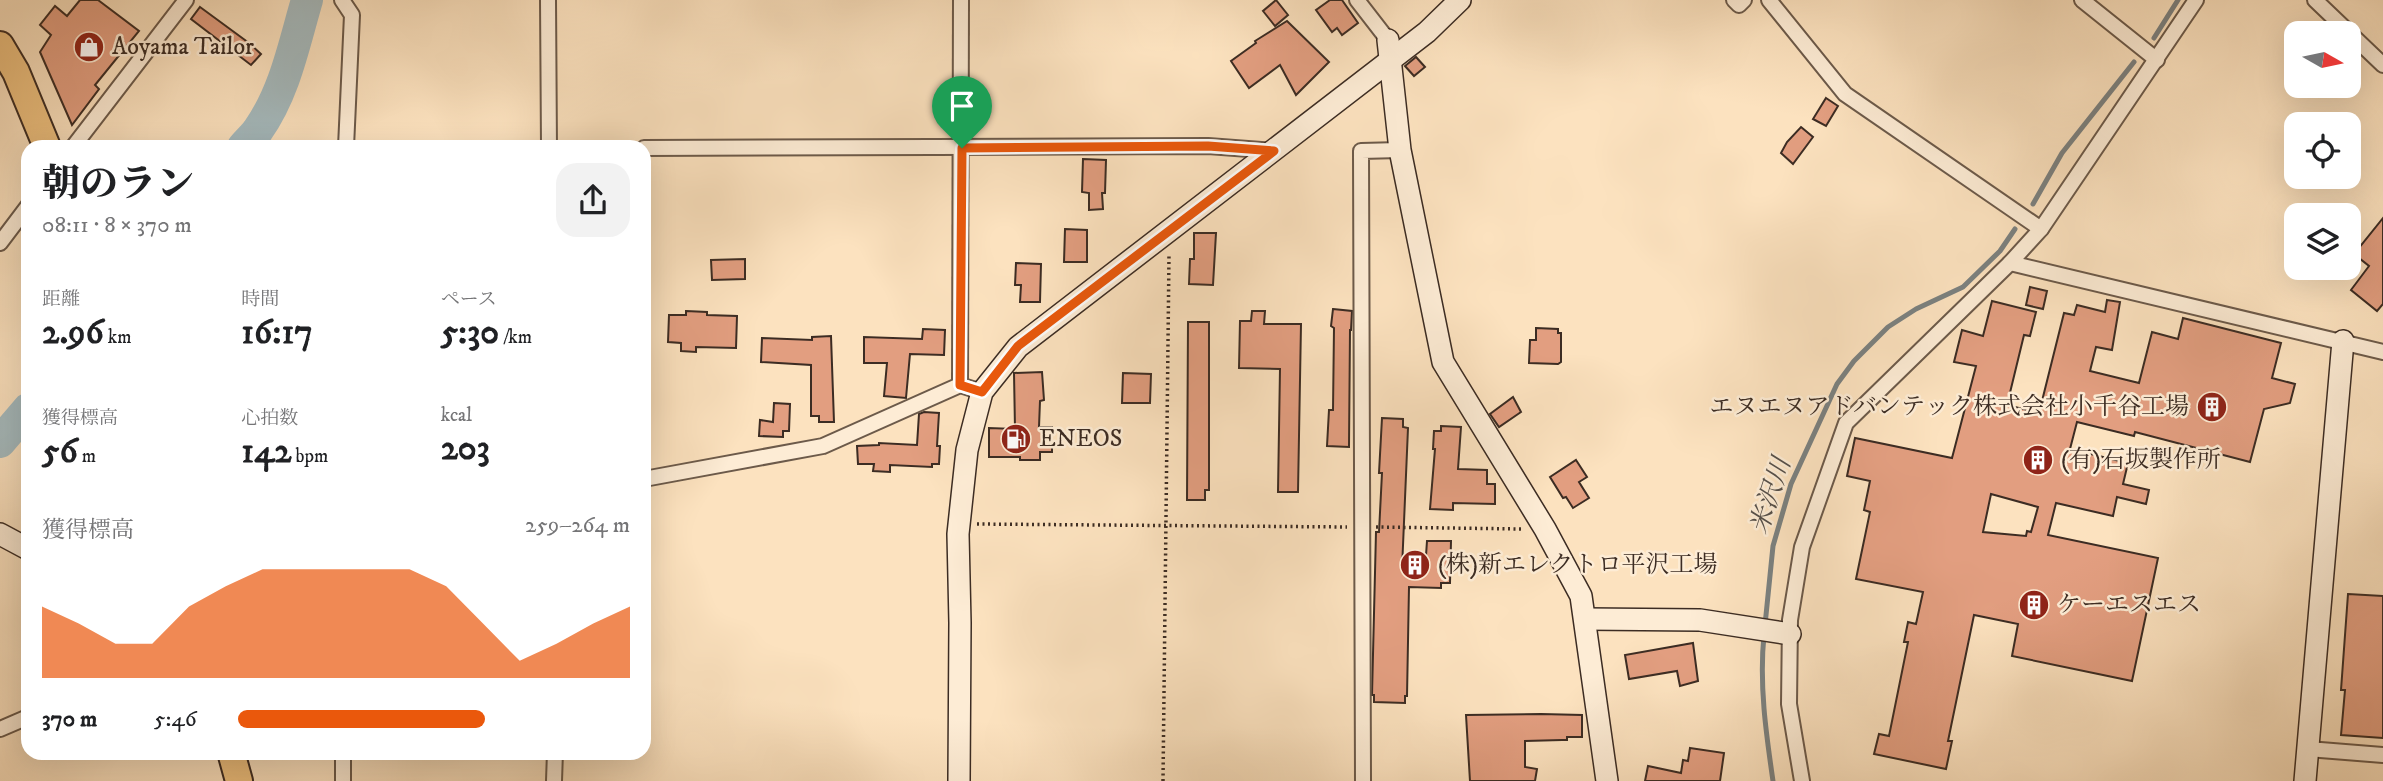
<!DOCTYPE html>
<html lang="ja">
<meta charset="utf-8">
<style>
:root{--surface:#fff;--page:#f2f2f2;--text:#202124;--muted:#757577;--accent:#ea580c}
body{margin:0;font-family:"IM FELL DW Pica","Noto Serif JP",serif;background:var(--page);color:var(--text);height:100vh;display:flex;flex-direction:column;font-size:26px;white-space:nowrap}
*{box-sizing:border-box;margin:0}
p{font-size:23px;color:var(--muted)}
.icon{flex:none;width:38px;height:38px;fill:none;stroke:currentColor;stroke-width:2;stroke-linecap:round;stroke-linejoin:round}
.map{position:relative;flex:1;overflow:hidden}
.side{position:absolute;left:21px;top:140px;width:630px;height:620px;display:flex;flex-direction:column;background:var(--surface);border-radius:21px;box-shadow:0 7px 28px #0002}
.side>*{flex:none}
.needle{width:46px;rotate:99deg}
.tools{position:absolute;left:2284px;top:21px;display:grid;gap:14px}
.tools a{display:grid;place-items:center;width:77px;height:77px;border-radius:14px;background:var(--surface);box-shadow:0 7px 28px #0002;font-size:35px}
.pin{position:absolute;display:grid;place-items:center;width:60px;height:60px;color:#fff;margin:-72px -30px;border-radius:50% 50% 50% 0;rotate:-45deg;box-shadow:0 0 7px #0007}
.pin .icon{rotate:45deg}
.round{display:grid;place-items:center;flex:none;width:74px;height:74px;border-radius:21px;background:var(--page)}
.overview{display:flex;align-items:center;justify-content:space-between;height:119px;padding:0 21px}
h1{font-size:38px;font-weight:800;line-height:52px}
.figures{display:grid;grid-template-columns:repeat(3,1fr);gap:10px;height:119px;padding:7px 21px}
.figures div{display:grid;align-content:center}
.figures b{font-size:35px;font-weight:800}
.figures small{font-size:19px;font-weight:400}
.figures p{font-size:19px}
.chart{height:196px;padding:14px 21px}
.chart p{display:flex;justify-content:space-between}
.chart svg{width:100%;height:126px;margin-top:7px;fill:var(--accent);opacity:.7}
ul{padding:0 21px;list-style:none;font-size:23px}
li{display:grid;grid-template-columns:112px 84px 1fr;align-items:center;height:52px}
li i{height:18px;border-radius:9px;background:var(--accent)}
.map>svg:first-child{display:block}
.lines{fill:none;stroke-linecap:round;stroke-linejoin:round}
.stream{stroke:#7b8180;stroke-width:5}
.river{stroke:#a5babe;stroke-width:32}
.building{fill:#e29e80;stroke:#3c2c23;stroke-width:2;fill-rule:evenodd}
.street-casing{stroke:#6c5a4a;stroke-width:18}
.secondary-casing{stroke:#3c2c23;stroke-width:24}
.highway-casing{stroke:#3c2c23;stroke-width:30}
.path{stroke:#3c2c23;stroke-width:3.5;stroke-dasharray:2 3.5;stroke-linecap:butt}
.street{stroke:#fdecd5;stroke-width:14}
.secondary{stroke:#fdecd5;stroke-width:21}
.highway{stroke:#eec180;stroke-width:26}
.route-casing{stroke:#fff;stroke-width:14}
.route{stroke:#ea580c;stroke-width:9}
.labels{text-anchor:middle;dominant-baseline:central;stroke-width:5;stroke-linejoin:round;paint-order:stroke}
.poi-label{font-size:24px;fill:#3c2c23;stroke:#fdecd5;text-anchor:start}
.water-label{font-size:26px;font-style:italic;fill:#56504a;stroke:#fdecd5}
</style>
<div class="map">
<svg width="2383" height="781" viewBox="0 0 2383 781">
<rect width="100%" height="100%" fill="#fce2bf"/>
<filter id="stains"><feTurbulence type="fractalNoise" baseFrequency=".00286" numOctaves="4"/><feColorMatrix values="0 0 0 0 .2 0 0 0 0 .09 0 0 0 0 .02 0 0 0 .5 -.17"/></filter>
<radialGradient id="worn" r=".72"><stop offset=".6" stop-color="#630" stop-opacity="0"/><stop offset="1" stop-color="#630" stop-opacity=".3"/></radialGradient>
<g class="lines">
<g class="stream">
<polyline points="2154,38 2178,0"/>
<polyline points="2033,204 2062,153 2134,62"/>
<polyline points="1765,625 1773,546 1791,484 1837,384 1854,361 1888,327 1916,309 1963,287 2000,251 2015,229"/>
<path d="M1764,635c-5,49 2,98 9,146"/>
</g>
<g class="river">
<path d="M243,147c5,-6 11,-11 15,-17 27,-38 36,-86 49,-130"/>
<polyline points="0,442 28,409"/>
</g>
</g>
<g class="building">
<polygon points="80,0 98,0 139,31 95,85 99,89 72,125 40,52 51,35 40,25 55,6 67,16"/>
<polygon points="1276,0 1288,15 1275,26 1263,11"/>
<polygon points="1330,0 1342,0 1358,23 1342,35 1337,28 1332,32 1316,10"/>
<polygon points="200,7 249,43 261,54 251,65 191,19"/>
<polygon points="1287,21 1329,62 1296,95 1280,65 1249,88 1231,61 1256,43 1255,41"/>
<polygon points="1416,57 1425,67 1414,76 1405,66"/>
<polygon points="1826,98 1838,106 1826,126 1813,119"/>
<polygon points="1801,127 1813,137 1793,164 1781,153 1787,142"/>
<polygon points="1083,159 1106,160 1105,193 1102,193 1103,209 1089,210 1089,193 1082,192"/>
<polygon points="2383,218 2383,304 2377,311 2351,290 2369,266 2354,254"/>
<polygon points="1065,229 1087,230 1087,262 1064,262"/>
<polygon points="1194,233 1216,233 1213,285 1189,284 1190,259 1194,259"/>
<polygon points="745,259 745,279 712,280 711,260"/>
<polygon points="1016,263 1041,264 1040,302 1020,302 1021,285 1015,285"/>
<polygon points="2030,287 2047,291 2043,309 2026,305"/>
<path d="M2107,300l13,2 -8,48 -16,-3 -6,24 49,12 13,-51 26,7 5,-21 98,25 -9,35 23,6 -5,19 -26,6 -14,53 -115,-30 -1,4 -57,-14 -7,27 58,14 -5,21 26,6 -3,14 -29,-7 -4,19 -57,-13 -8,32 110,23 -26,123 -120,-25 6,-32 -44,-9 -26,126h4l-6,28 -72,-15 5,-20 10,2 19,-94h-4l4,-20 8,2 7,-32 -67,-13 14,-67 -6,-2 6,-29 -23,-5 8,-38 97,20 24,-92 -22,-4 8,-32 21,6 9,-35 44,11 -6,24 -6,-1 -17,70 32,8 25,-100 10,2 3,-10 28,7zM1991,494l47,13 -7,25 -4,-1 -1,5 -43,-4z"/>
<polygon points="1333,309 1352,311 1351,330 1350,330 1349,447 1327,446 1329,410 1333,410 1334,328 1331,326"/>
<polygon points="686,311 707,312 707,315 737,316 736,348 696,347 696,352 681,351 681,343 668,342 669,315 686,315"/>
<polygon points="1252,311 1265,311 1264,324 1301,324 1298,492 1278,492 1280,369 1239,368 1240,321 1251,321"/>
<polygon points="1188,322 1209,322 1209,490 1205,490 1205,500 1187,500"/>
<polygon points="1536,328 1558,329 1558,333 1561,333 1561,362 1558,364 1529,363 1530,340 1536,340"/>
<polygon points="923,329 945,330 944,355 910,354 906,398 884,396 887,363 864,363 864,337 922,339"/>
<polygon points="831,336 834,422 819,422 819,416 811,416 811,365 761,362 762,338 812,340 812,337"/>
<polygon points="1042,372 1044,400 1040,401 1039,427 1052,427 1052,452 1040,452 1040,460 1020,460 1020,457 989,457 989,428 1015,429 1014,373"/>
<polygon points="1123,373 1151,374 1150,403 1122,403"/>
<polygon points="1513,397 1521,412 1499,427 1490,414"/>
<polygon points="774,403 790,404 789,431 783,431 783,437 759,436 760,420 773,422"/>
<polygon points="924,412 939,413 937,446 940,446 939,464 932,464 932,467 890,465 890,472 873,471 874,464 858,464 857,446 879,445 879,443 917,445 919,414"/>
<polygon points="1382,418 1403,419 1403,427 1408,428 1402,569 1425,570 1427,541 1451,541 1450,583 1441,583 1441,588 1409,587 1407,696 1405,696 1405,703 1374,702 1374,695 1372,695 1376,532 1379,532 1382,473 1379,473"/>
<polygon points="1441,426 1461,427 1458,469 1487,470 1487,484 1495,484 1495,504 1453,503 1453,510 1430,509 1435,449 1433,449 1434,431 1441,431"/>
<polygon points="1576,460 1587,477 1579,482 1589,498 1573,508 1566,497 1563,498 1550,477"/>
<polygon points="2348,594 2383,596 2383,738 2341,735 2345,690 2341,690"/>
<polygon points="1693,643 1698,681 1680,686 1677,671 1629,679 1625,655"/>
<polygon points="1541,714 1582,715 1582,737 1567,737 1567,740 1562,740 1525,741 1525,767 1537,769 1535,781 1470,781 1466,715"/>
<polygon points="1690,748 1724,753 1720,781 1645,781 1648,766 1681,773 1683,760 1688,761"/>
</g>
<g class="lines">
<g class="street-casing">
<g id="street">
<polyline points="342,0 352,15 346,147"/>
<polyline points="548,0 549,147"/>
<polyline points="1357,0 1388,40"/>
<polyline points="1734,0 1739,5 1744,0"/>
<polyline points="1769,0 1845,94 2041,229"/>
<polyline points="2082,0 2157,60"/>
<polyline points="2315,0 2383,65"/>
<polyline points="73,147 186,0"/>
<polyline points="644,148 1208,146 1274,151"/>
<polyline points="0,243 28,206"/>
<polyline points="2010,263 2383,352"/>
<polyline points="960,385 961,0"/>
<polyline points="644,479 823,446 960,385 982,392"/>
<polyline points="0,729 28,717"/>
<polyline points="2308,749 2383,755"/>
<polyline points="343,752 343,781"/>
<polyline points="554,781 555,752"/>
<polyline points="1363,781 1361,151 1400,150"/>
<polyline points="1802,781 1789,704 1790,620 1802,547 1846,423 2010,263 2041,229 2196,0"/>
</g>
</g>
<g class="secondary-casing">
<g id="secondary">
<polyline points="1388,40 1400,150 1443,362 1545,529 1581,596 1607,781"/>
<polyline points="0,534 28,549"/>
<polyline points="1585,619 1700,620 1790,634"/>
<polyline points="959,781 960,623 958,534 967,450 982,392 1018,347 1427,32 1460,0"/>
<polyline points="2305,781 2343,341"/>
</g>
</g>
<g class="highway-casing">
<g id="highway">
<polyline points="0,45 16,72 47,147"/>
<polyline points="231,752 239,781"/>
</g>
</g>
<g class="path">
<polyline points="977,524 1347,527"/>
<polyline points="1376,527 1522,529"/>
<polyline points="1163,781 1169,255"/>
</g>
<use href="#street" class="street"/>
<use href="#secondary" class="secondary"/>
<use href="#highway" class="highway"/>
</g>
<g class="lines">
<g class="route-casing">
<polygon id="route" points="1208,146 1274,151 1018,346 982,392 960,385 962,148"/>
</g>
<use href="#route" class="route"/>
</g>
<defs>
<g id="shop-disc" transform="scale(1.575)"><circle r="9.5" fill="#8f2418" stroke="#fdecd5"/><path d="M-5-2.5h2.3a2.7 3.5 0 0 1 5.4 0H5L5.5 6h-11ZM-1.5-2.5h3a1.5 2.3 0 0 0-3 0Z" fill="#fff"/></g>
<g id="building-disc" transform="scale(1.575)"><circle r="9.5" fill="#8f2418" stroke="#fdecd5"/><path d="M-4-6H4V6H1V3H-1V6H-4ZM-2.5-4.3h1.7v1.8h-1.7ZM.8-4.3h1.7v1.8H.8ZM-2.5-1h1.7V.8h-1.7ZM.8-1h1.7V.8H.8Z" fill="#fff"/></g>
<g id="fuel-disc" transform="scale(1.575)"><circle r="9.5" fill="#8f2418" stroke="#fdecd5"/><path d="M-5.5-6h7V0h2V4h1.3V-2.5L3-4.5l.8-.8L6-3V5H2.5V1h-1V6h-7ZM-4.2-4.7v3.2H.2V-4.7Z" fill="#fff"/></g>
</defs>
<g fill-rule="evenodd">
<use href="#shop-disc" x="89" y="47"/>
<use href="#building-disc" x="2212" y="407"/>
<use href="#fuel-disc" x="1016" y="439"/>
<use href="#building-disc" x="2038" y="460"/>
<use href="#building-disc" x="1415" y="565"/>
<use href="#building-disc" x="2034" y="605"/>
</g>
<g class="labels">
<g class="poi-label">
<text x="112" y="47">Aoyama Tailor</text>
<text x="2189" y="407" text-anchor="end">エヌエヌアドバンテック株式会社小千谷工場</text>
<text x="1039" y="439">ENEOS</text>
<text x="2061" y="460">(有)石坂製作所</text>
<text x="1438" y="565">(株)新エレクトロ平沢工場</text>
<text x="2057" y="605">ケーエスエス</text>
</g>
<g class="water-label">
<text transform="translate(1771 496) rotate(-72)">米沢川</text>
</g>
</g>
<rect width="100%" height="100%" filter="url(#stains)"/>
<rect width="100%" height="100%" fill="url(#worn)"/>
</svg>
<div class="tools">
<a><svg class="needle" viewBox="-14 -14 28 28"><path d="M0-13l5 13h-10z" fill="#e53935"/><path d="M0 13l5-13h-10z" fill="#757577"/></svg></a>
<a><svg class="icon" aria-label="locate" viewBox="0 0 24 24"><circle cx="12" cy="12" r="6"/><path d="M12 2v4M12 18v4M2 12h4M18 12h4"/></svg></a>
<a><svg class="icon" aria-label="layers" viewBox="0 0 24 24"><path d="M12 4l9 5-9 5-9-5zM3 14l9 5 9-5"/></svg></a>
</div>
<div class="pin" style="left:962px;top:148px;background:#1e9e55"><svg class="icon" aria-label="arrive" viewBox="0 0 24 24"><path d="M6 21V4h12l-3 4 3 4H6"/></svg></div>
<section class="side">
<div class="overview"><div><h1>朝のラン</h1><p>08:11 · 8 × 370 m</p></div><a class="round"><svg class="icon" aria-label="share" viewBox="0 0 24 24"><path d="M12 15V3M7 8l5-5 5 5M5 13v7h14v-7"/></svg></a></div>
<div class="figures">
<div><p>距離</p><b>2.96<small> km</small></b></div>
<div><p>時間</p><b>16:17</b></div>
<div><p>ペース</p><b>5:30<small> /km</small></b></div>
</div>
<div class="figures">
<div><p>獲得標高</p><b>56<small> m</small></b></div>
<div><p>心拍数</p><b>142<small> bpm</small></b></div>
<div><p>kcal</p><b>203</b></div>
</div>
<div class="chart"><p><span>獲得標高</span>259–264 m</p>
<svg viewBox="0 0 160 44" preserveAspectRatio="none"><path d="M0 44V19L10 25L20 32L30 32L40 19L50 12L60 6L70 6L80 6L90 6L100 6L110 12L120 25L130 38L140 32L150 25L160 19V44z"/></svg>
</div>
<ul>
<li><b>370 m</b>5:46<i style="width:63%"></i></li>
</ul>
</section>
</div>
